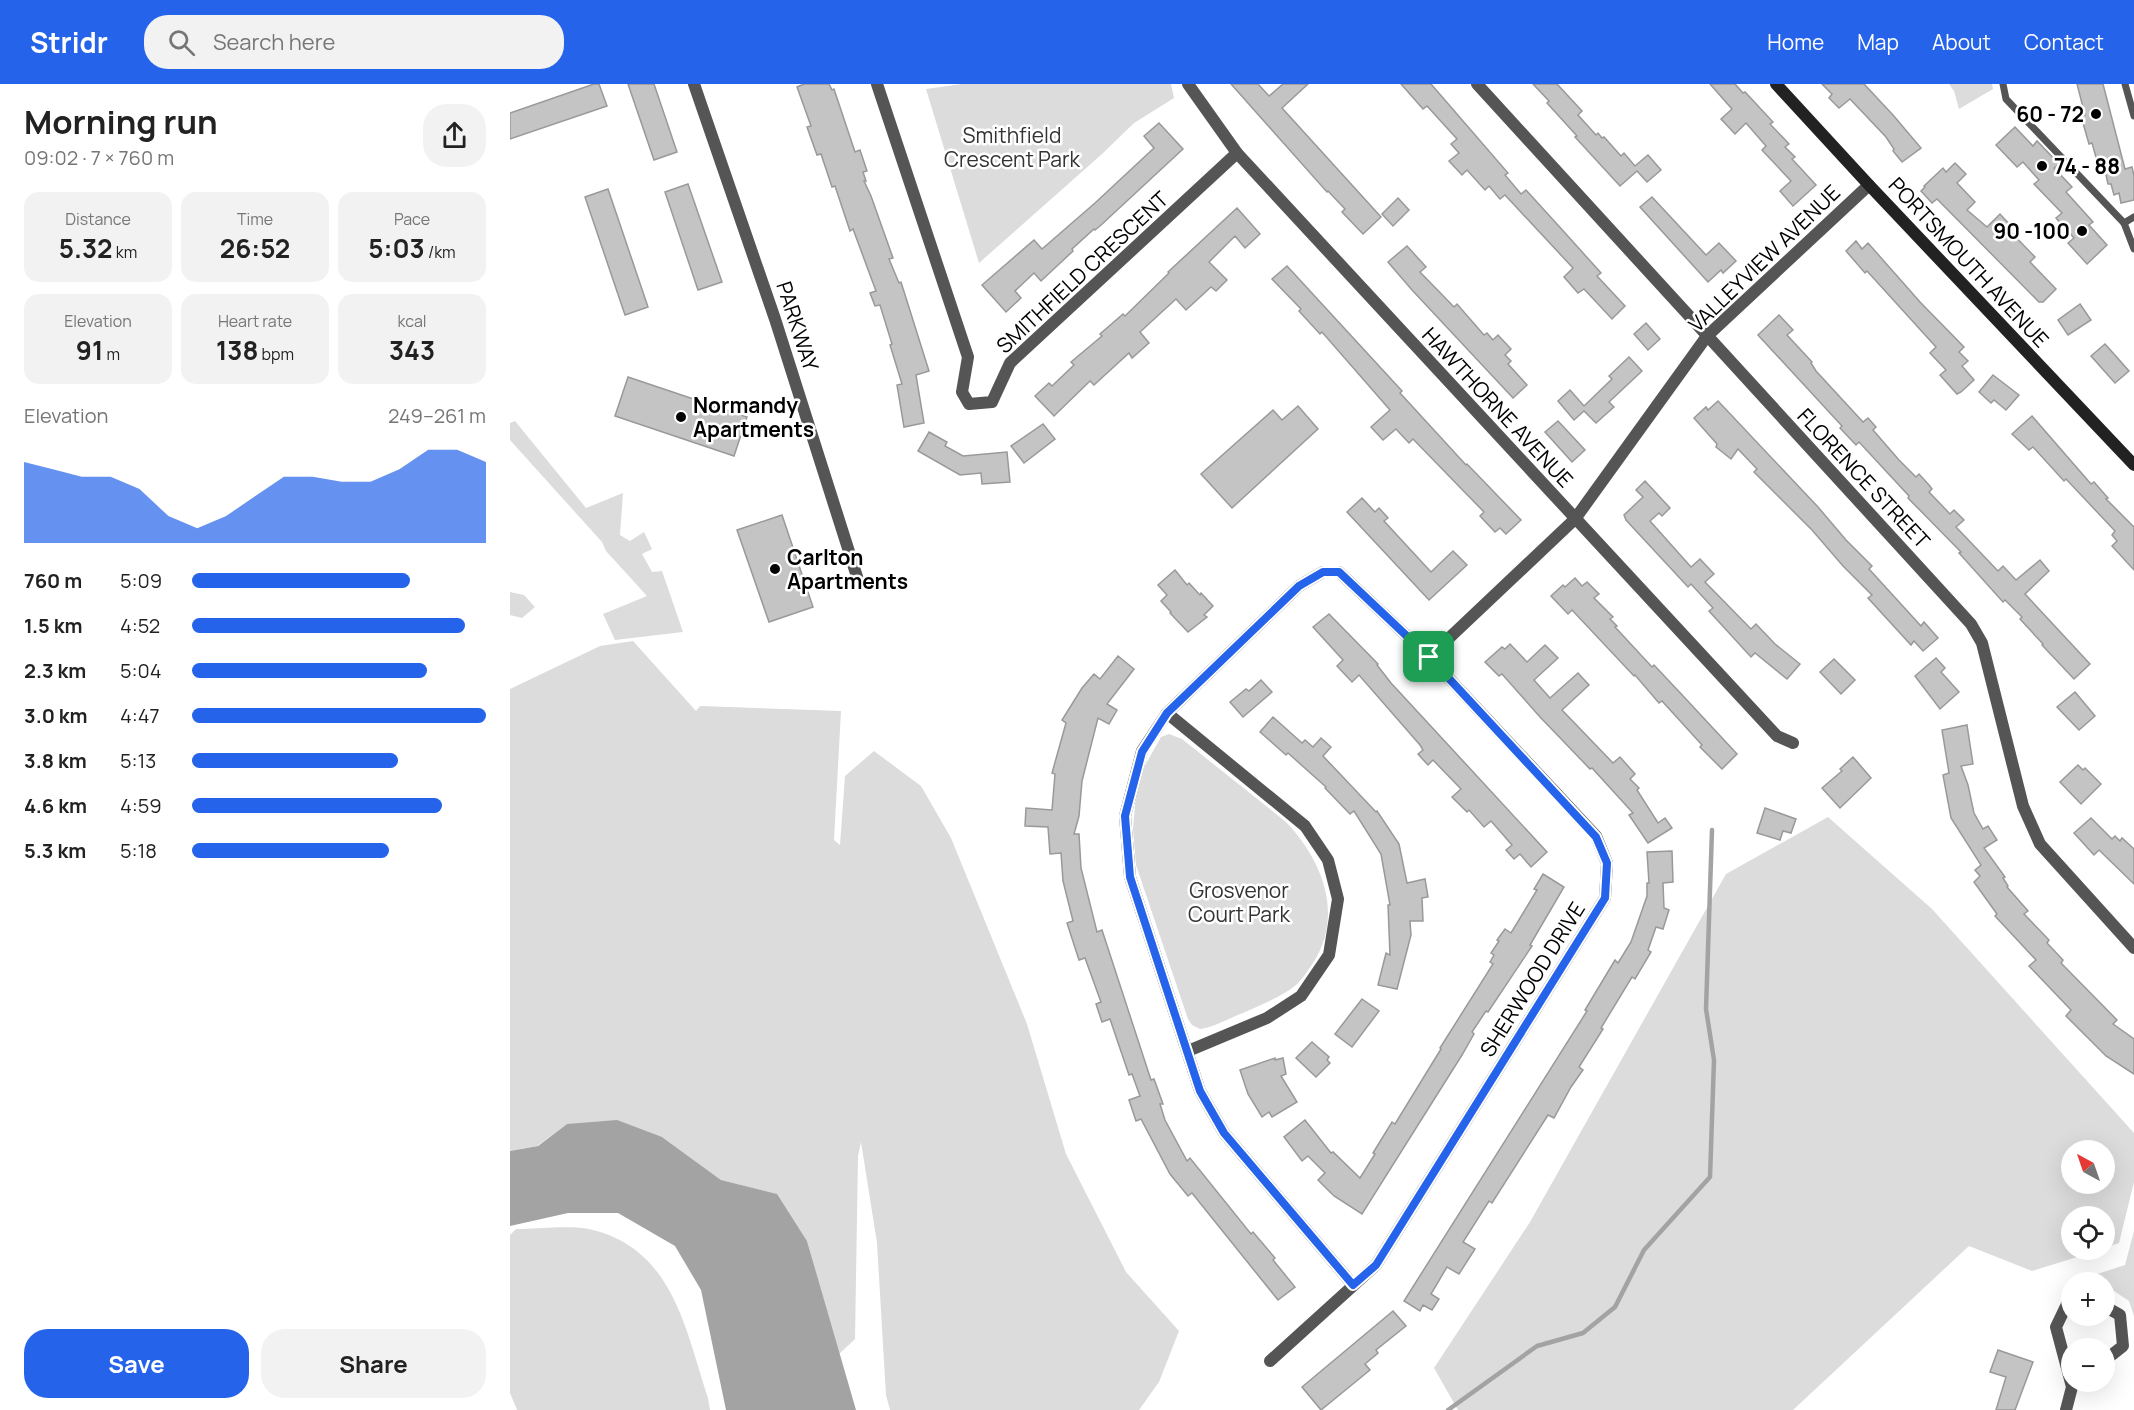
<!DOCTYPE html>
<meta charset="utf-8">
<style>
:root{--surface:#fff;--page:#f2f2f2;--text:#222;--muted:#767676;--accent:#2563eb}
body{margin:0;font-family:Manrope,sans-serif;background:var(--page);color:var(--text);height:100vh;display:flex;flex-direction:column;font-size:22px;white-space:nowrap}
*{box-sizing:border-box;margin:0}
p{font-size:20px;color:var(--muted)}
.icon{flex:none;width:33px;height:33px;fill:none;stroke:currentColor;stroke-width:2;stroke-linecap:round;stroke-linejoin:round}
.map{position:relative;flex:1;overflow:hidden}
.panel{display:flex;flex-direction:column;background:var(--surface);width:510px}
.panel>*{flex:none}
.needle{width:39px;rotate:320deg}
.controls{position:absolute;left:1551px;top:1056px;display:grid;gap:12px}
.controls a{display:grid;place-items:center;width:54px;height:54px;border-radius:50%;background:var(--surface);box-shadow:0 6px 24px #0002;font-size:30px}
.pin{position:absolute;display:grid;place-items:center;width:51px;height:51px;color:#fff;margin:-26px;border-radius:12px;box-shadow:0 3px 9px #0006}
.round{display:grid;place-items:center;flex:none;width:63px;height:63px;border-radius:24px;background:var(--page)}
.head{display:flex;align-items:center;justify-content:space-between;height:102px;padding:0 24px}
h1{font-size:33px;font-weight:700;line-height:45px}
.metrics{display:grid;grid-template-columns:repeat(3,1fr);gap:9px;height:102px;padding:6px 24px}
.metrics div{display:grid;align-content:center;border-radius:15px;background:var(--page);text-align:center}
.metrics b{font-size:26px;font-weight:700}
.metrics small{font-size:16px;font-weight:400}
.metrics p{font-size:16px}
.chart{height:168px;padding:12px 24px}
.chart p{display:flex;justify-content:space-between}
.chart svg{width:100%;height:108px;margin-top:6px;fill:var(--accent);opacity:.7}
.button{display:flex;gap:12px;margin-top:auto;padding:12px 24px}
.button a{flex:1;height:69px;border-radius:24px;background:var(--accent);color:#fff;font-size:24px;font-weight:700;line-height:69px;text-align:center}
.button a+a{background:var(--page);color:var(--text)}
ul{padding:0 24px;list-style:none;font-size:20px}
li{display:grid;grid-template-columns:96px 72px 1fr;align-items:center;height:45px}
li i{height:15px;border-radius:8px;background:var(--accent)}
header{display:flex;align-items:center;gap:36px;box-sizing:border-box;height:84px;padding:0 30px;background:var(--accent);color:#fff}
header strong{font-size:28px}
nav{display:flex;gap:33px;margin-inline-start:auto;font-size:21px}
.search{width:420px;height:54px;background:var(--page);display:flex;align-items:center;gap:15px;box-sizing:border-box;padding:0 21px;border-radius:24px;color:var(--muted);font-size:22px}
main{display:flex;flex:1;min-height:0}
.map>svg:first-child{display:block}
.green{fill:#dcdcdc;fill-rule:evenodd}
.water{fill:#a3a3a3}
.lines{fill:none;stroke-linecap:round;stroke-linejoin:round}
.stream{stroke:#a3a3a3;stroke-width:4.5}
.building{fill:#c4c4c4;stroke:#999;stroke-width:1.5}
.lane{stroke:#555;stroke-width:7}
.street{stroke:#555;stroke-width:12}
.secondary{stroke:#222;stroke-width:12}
.route-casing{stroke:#fff;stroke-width:12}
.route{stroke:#2563eb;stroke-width:8}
.poi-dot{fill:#000;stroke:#fff;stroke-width:2}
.labels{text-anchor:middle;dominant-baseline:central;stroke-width:5;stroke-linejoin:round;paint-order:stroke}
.poi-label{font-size:21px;font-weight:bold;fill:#000;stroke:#fff;text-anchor:start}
.park-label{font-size:21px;fill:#333;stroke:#fff}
.street-label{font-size:21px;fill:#000;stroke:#fff}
</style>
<header>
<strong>Stridr</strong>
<div class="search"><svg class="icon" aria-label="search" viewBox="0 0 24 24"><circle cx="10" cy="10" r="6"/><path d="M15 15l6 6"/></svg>Search here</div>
<nav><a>Home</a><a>Map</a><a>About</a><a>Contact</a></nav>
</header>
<main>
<section class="panel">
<div class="head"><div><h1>Morning run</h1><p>09:02 · 7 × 760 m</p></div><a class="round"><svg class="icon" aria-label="share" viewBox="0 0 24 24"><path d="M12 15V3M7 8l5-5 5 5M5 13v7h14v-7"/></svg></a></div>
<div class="metrics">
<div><p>Distance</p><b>5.32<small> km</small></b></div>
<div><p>Time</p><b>26:52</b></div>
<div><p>Pace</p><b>5:03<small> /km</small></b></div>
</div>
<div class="metrics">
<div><p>Elevation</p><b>91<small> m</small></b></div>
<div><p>Heart rate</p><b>138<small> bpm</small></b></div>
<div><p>kcal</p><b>343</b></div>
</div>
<div class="chart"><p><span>Elevation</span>249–261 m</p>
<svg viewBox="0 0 160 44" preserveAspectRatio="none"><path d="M0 44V11L10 14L20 17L30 17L40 22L50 33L60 38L70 33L80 25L90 17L100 17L110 19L120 19L130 14L140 6L150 6L160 11V44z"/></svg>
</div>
<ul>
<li><b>760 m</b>5:09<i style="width:74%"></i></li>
<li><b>1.5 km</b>4:52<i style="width:93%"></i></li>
<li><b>2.3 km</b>5:04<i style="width:80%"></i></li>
<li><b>3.0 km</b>4:47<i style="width:100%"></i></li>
<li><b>3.8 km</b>5:13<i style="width:70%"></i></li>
<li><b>4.6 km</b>4:59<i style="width:85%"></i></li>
<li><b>5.3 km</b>5:18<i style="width:67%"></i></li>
</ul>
<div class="button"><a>Save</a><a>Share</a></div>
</section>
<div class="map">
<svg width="1624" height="1326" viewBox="0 0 1624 1326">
<rect width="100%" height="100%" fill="#fff"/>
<g class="green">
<polygon points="452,0 661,0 664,14 624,39 592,70 469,179 416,5"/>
<polygon points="1439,0 1482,0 1483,5 1449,25 1444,7"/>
<polygon points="5,337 76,424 113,409 110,451 120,457 134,448 142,465 132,470 142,488 152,487 173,548 105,556 93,530 137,512 96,467 92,458 0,356 0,339"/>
<polygon points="0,508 14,511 25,523 12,534 0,531"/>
<polygon points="123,557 186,627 190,622 331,627 324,756 330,761 335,692 364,667 411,702 441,754 517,940 556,1070 616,1188 669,1247 649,1298 629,1326 380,1326 376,1311 367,1159 351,1058 348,1072 345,1255 329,1270 297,1157 266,1110 211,1096 152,1053 57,1040 27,1062 0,1067 0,605 90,562"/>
<path d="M659,650l13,5 104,83c37,39 58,93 27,141 -5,7 -10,16 -17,22 -15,12 -35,20 -53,28 -14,5 -28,14 -43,16l-8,-4 -4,-6 -52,-154 -3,-36 3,-35 8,-27 17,-30z"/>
<path d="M1318,733l104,92 202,224v49l-15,61 -14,5 -1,-32h-32v34h28l-68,21 -63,-25 -176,164h-335l-24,-42 96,-146 196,-348zM1562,1066h32v34h-32z"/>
<path d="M6,1145c19,0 56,-4 73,0 84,19 96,99 119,169l2,12h-193l-7,-17v-158z"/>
<polygon points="1624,1147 1624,1232 1619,1217 1595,1201 1594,1198 1591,1198 1581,1192 1615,1181"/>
</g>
<polygon class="water" points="107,1036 152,1053 211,1096 267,1110 297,1157 346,1326 216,1326 191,1206 165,1162 108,1129 58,1129 0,1142 0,1067 28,1062 57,1040"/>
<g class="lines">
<polyline class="stream" points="938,1326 1027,1262 1073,1249 1105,1223 1134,1166 1200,1093 1204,976 1196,925 1202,746"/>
</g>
<g class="building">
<polygon points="84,0 89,0 97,22 0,55 0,29"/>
<polygon points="118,0 144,0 167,68 144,76"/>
<polygon points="294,0 319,0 322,6 324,5 345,68 350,66 357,87 353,88 356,97 354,97 361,112 383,174 379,175 389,199 391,198 419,287 406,291 414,339 394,343 387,301 392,300 380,261 382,260 370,221 365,222 360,209 366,207 343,145 340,147 325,102 322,103 311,70 307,71 297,43 301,42 287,3"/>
<polygon points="721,0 748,0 759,12 773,0 798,0 772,24 871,133 853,150 832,128 835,125 818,107 817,108"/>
<polygon points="891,0 921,0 998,89 995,91 1011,110 1016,106 1056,150 1091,189 1087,192 1115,222 1102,235 1074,205 1068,209 1054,193 1063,184 995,111 990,115 979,102 975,106 957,86 952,91 939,77 949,69 941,60 947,55 917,22 913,25"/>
<polygon points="1023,0 1047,0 1072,27 1068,31 1086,51 1088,49 1092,54 1094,53 1111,72 1114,69 1125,82 1138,71 1151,86 1137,98 1127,87 1110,102 1065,53 1067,52 1037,19 1039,17"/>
<polygon points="1200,0 1225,0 1233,9 1235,8 1263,38 1260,40 1279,60 1275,63 1285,73 1282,75 1306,101 1283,122 1270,107 1281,97 1252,66 1256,62 1236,39 1225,50 1211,35 1222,25"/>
<polygon points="1312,0 1354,0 1383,31 1411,64 1392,78 1383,67 1384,65 1376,53 1340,15 1329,24 1319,14 1322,10"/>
<polygon points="1567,0 1593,0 1615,85 1622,83 1624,92 1624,116 1611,119 1609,109 1604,111 1601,100 1598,100 1594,82 1589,84 1582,59 1579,60 1571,32 1575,31"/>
<polygon points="649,39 673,65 590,142 585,146 584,145 562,165 563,167 531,197 524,189 505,207 511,214 496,228 472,201 524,156 532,165 585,119 644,64 634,52"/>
<polygon points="1505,43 1523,62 1527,57 1549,80 1544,84 1562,103 1556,108 1583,138 1579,141 1597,161 1577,180 1558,159 1564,154 1546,134 1552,129 1524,100 1529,96 1513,78 1507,83 1486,61"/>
<polygon points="1445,79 1456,90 1447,99 1465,118 1457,126 1477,143 1490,130 1501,142 1498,145 1525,173 1520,178 1546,205 1533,218 1529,218 1427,115 1422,119 1411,107 1415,103 1414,102 1433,84 1436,88"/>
<polygon points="178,100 212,198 188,206 155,108"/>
<polygon points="98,105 138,223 115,231 75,113"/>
<polygon points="1142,113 1196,171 1209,159 1226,177 1213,189 1211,186 1198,198 1130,123"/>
<polygon points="888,114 899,126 883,142 872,130"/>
<polygon points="727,124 750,150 735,164 725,152 699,178 717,196 706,207 701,203 676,226 666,215 630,248 639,259 622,274 619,269 584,301 580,297 544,332 525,312 539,299 542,302 564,281 561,278 592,252 590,250 613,230 615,232 659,189 658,188"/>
<polygon points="1346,157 1352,165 1358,159 1410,218 1454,263 1449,268 1458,277 1452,282 1464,296 1451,308 1447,310 1430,291 1436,286 1420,269 1426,263 1357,187 1355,189 1336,167"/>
<polygon points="897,162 916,183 910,188 944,223 947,220 974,251 977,249 983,256 988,251 1001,265 995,271 1001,277 998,280 1017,301 1003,314 902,206 878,178"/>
<polygon points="777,182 892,307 890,309 956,381 957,380 1011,436 996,450 990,444 985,448 970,432 974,428 903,355 899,359 886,345 873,356 861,343 880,326 812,248 810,250 789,227 791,225 762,195"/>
<polygon points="1570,220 1581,236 1558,251 1548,236"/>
<polygon points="1269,231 1283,246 1277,251 1302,278 1301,279 1306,287 1353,338 1358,334 1366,343 1363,346 1389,376 1406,393 1409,390 1419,401 1422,405 1419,408 1440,430 1444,426 1454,436 1446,443 1488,487 1493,482 1506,496 1530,476 1539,487 1515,510 1580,580 1564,595 1532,561 1533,560 1510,535 1512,533 1495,516 1493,518 1449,469 1451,468 1398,414 1399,412 1349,358 1346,361 1330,344 1332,342 1248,251"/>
<polygon points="1136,239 1150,255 1138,266 1124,250"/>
<polygon points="1595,260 1619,287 1605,299 1581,272"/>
<polygon points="1119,273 1132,287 1099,318 1104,323 1086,339 1074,327 1064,336 1048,317 1060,306 1074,322 1102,295 1099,292"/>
<polygon points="1483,291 1509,311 1496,326 1484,316 1481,319 1469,308"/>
<polygon points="118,293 237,333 224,372 105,332"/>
<polygon points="1208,317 1308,423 1336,456 1362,482 1359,485 1411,542 1414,538 1428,554 1413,567 1404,557 1401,561 1358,514 1362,511 1333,482 1302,446 1244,388 1247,385 1228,365 1221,375 1206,363 1207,360 1184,334 1196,323 1198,326"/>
<polygon points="788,322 808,345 722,424 691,390 763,326 772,336"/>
<polygon points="1522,332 1581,400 1584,398 1598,414 1596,415 1624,443 1624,486 1602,462 1607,457 1602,451 1605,447 1556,395 1554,397 1523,363 1519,366 1502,350"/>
<polygon points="1048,337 1075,366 1062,378 1035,348"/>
<polygon points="533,340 545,355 514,379 501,362"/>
<polygon points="419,348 437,358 435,362 453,372 497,368 500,398 472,400 471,389 450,391 408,367"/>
<polygon points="1135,397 1160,424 1152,432 1149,429 1140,437 1181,483 1190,475 1204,490 1195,498 1241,545 1246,540 1265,560 1290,580 1277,595 1245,569 1241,573 1199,527 1203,524 1181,500 1178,503 1116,436 1114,431 1133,413 1126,406"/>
<polygon points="852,414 865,428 869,424 878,434 874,437 921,488 943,467 957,481 919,516 837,428"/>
<polygon points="272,431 303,523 259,538 227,446"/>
<polygon points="665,486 677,501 679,499 690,511 691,509 703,522 694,531 697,533 678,548 660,529 661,528 651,517 657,511 648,501"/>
<polygon points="1065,494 1072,502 1077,498 1089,510 1084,514 1103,533 1100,535 1107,542 1105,543 1142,583 1144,581 1175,614 1227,670 1212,685 1190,663 1192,661 1152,617 1149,619 1125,591 1124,592 1062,526 1058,530 1041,512 1053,501 1055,503"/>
<polygon points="819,530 868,580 867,581 881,599 1037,768 1021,783 1010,770 1004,775 996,766 1002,761 981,737 974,743 959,726 957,728 942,713 951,705 923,676 918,681 908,670 913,666 910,661 849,591 842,598 827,582 833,576 803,543"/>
<polygon points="1000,560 1017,578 1035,561 1048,574 1024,596 1040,614 1068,589 1079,601 1052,626 1103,679 1110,673 1125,690 1120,695 1129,704 1127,706 1148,739 1155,734 1162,744 1138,759 1119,731 1123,729 1082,684 1080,685 1030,633 992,590 989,592 975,578 992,563 995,565"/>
<polygon points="608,572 624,585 597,620 607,626 599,640 588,634 572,697 569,732 564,750 569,750 571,784 587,848 592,846 641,996 644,995 653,1020 650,1020 655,1036 677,1077 680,1074 741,1150 743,1148 765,1174 763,1176 785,1203 768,1216 682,1109 678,1112 660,1090 631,1035 626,1037 619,1016 630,1012 622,990 619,991 600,935 592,938 586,920 591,918 575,874 569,876 557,839 563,837 553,797 551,769 540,770 538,743 515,742 516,724 542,726 545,690 542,689 556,639 552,636 572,604 584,590 590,595"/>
<polygon points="1426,574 1435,584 1431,588 1449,608 1430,625 1405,592"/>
<polygon points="1324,575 1345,596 1331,610 1310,588"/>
<polygon points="751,596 762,608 733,633 720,618 736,605 739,607"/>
<polygon points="1565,608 1585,632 1569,646 1547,623"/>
<polygon points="763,633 792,659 795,656 803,663 811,654 821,663 813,672 866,728 867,727 889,760 897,799 915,795 918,813 912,814 913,837 900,837 901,851 887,905 868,901 876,869 880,871 878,821 880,821 871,770 844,727 840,730 815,704 816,703 778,669 776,671 750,648"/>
<polygon points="1457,641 1463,680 1451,682 1458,701 1464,729 1473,745 1478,742 1487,756 1474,764 1495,793 1493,794 1498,802 1497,803 1518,827 1514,830 1539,856 1537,859 1553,876 1551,879 1607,936 1603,940 1624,955 1624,990 1596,972 1556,932 1561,926 1519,882 1526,876 1485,832 1487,830 1464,798 1470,792 1465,786 1471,781 1441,734 1433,691 1439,689 1432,646"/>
<polygon points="1343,673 1361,694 1330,724 1312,704 1332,687 1330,685"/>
<polygon points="1568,681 1573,686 1575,684 1591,700 1571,720 1550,698"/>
<polygon points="1255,724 1286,735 1281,749 1273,747 1270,756 1247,749"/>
<polygon points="1581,734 1602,755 1605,752 1610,757 1612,754 1624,765 1624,800 1589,766 1584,771 1564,749"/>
<polygon points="1162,767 1163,798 1153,799 1154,824 1159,826 1153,845 1146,843 1138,866 1141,868 1125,895 1122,893 1091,944 1093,945 1069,983 1073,986 1061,1003 1044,1034 1038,1031 982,1119 979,1117 953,1158 965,1165 949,1190 937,1183 921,1210 929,1215 922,1226 913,1221 910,1227 894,1217 1077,927 1075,926 1105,876 1108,879 1121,858 1137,812 1137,799 1139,799 1137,768"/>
<polygon points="1033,790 1054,803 1020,861 1022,862 978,928 976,927 962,948 964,950 952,971 852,1130 824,1112 808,1096 815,1089 798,1072 792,1077 774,1053 795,1036 821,1069 823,1068 850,1094 865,1070 863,1069 882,1038 885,1040 931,965 930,964 983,880 980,878 984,871 981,869 989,857 987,856 995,845 1001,849 1027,806 1024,805"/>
<polygon points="852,915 869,927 842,963 825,950"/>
<polygon points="802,958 819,973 817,976 820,979 806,993 786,974"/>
<polygon points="765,974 765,976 773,974 776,990 771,992 787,1018 762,1033 759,1028 752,1033 738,1010 730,986"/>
<polygon points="883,1227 896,1242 866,1266 868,1269 855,1280 860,1286 811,1326 792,1303"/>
<polygon points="1488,1266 1523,1278 1505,1326 1486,1326 1496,1293 1480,1288"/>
</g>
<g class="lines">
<g class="lane">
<polyline points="1493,0 1496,15 1614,139 1624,133"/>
<polyline points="1615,0 1624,32"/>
<polyline points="1614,139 1624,165"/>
</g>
<g class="street">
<polyline points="184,0 265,235 349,499"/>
<polyline points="367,0 458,273 452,308 459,320 482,318 500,279 727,69"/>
<polyline points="678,0 727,69 1267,652 1283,659"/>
<polyline points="967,0 1461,540 1472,559 1513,722 1530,760 1624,864"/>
<polyline points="919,573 1065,435 1197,252 1359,101"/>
<polyline points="657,629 795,742 818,776 828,815 819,871 791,912 757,934 678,967"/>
<polyline points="1594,1222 1610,1231 1613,1262 1594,1277"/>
<polyline points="760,1277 866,1181 1095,814 1097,779 1086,752 919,573 829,488 813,488 789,502 657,629 632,667 615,732 620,793 690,1007 714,1049 843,1201"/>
<polyline points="1556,1326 1562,1303 1546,1243 1557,1220 1562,1219"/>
</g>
<polyline class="secondary" points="1266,0 1359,101 1624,381"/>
</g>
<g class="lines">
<g class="route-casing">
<polygon id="route" points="813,488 829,488 919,573 1086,753 1097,779 1095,814 866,1181 843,1201 714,1049 690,1007 620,793 615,732 632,668 657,629 789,502"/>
</g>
<use href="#route" class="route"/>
</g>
<g class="poi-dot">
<circle cx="1586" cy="30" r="6"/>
<circle cx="1532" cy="82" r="6"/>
<circle cx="1572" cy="147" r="6"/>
<circle cx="171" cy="333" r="6"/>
<circle cx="265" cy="485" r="6"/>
</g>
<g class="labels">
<g class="poi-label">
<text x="1574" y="30" text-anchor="end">60 - 72</text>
<text x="1544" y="82">74 - 88</text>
<text x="1560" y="147" text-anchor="end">90 -100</text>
<text x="183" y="321">Normandy<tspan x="183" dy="24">Apartments</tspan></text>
<text x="277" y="473">Carlton<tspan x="277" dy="24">Apartments</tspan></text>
</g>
<g class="park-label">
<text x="502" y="51">Smithfield<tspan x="502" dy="24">Crescent Park</tspan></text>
<text x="729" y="806">Grosvenor<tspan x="729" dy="24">Court Park</tspan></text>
</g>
<g class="street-label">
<text transform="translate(1254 174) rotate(-44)">VALLEYVIEW AVENUE</text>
<text transform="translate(1459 178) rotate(47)">PORTSMOUTH AVENUE</text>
<text transform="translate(572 188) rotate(-43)">SMITHFIELD CRESCENT</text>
<text transform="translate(288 242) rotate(72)">PARKWAY</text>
<text transform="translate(988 323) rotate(47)">HAWTHORNE AVENUE</text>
<text transform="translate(1354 394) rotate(47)">FLORENCE STREET</text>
<text transform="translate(1022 895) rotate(-58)">SHERWOOD DRIVE</text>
</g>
</g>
</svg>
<div class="controls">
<a><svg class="needle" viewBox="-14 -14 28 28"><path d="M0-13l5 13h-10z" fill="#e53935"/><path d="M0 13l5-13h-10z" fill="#767676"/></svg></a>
<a><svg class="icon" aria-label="locate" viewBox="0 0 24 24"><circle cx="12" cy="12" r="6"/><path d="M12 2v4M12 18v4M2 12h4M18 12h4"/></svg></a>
<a>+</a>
<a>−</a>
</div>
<div class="pin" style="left:919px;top:573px;background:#1e9e55"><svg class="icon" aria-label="arrive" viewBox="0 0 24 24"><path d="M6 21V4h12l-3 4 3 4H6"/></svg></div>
</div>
</main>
